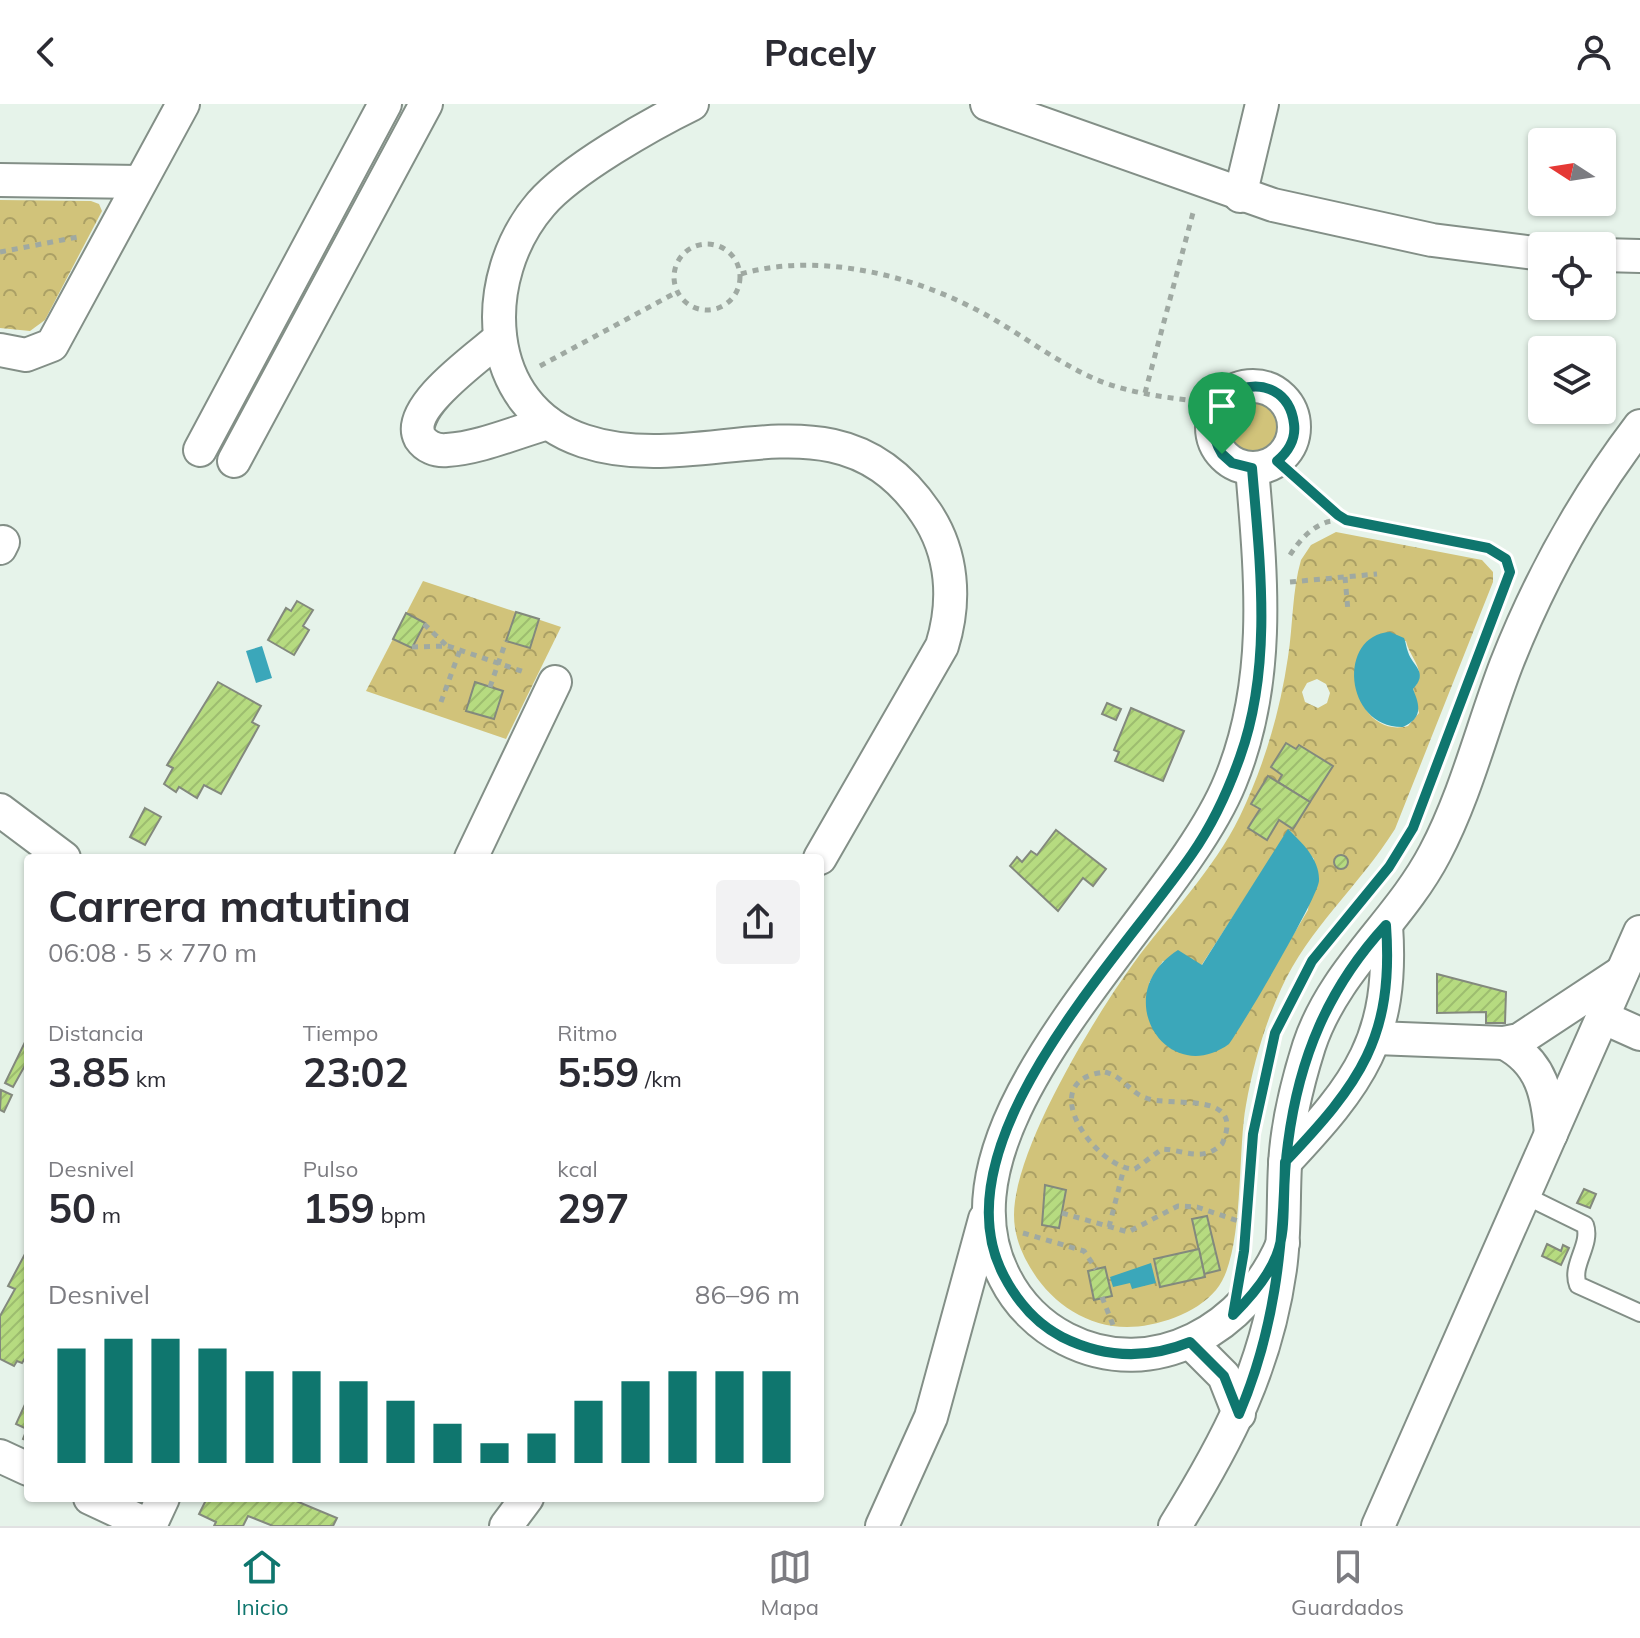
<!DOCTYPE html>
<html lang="es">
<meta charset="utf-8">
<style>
:root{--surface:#fff;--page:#f2f2f3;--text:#2b2b33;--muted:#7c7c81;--line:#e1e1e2;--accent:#0f766e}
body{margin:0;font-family:Mulish,sans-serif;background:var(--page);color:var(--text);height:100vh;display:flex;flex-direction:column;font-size:30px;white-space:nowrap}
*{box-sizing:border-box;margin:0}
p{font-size:26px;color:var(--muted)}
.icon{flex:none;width:44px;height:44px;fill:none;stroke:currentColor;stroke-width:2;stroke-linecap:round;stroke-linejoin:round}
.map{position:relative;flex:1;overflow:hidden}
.side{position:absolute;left:24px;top:750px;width:800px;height:648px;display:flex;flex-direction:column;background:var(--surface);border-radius:8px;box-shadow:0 2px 6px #0004}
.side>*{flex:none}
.needle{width:52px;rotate:282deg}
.controls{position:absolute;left:1528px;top:24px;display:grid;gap:16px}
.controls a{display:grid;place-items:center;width:88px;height:88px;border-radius:8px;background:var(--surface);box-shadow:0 2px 6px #0004;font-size:40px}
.pin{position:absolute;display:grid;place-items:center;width:68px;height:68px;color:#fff;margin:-82px -34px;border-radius:50% 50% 50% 0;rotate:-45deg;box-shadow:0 0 8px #0007}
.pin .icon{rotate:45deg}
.round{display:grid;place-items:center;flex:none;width:84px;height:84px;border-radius:8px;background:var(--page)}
.head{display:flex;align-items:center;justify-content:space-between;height:136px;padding:0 24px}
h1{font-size:44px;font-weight:700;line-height:60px}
.figures{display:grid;grid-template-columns:repeat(3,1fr);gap:12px;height:136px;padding:8px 24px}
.figures div{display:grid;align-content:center}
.figures b{font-size:40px;font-weight:700}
.figures small{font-size:22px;font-weight:400}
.figures p{font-size:22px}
.chart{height:224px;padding:16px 24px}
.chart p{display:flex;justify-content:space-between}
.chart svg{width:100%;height:144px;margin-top:8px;stroke:var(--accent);stroke-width:6}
header{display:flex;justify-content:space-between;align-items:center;height:104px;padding:0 24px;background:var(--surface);font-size:36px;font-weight:700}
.menu{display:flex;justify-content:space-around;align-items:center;height:112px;border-top:2px solid var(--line);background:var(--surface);font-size:22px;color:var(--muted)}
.menu a{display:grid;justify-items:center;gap:4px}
.menu .selected{color:var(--accent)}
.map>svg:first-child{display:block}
.green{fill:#d1c37a}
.park{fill:url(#park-crowns);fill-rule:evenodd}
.water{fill:#3ba7ba}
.building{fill:url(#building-hatch);stroke:#83897d;stroke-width:2}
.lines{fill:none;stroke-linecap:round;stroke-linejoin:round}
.service-casing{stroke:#838f87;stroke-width:20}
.minor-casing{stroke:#838f87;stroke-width:36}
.path{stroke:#9fa9a2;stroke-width:5;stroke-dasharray:6 6;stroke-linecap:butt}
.service{stroke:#fff;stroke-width:16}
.minor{stroke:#fff;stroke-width:32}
.route-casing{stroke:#fff;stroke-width:16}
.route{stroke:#0f766e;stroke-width:10}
</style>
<header><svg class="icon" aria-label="back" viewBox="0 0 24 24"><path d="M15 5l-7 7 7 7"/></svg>Pacely<svg class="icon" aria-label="person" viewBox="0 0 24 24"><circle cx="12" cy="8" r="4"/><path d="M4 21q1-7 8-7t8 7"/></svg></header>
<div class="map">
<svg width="1640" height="1422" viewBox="0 0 1640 1422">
<defs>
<pattern id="park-crowns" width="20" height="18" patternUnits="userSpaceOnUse" patternTransform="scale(2)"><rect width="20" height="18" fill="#d1c37a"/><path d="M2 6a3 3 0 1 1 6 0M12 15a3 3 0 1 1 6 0" fill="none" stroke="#aba065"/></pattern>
<pattern id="building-hatch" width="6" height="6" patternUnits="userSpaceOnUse" patternTransform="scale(2)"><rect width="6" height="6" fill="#b6db80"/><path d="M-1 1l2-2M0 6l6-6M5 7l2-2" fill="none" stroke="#9dbd6f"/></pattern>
</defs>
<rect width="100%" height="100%" fill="#e6f3ea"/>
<circle class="green" cx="1253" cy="323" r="26"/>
<g class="park">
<polygon points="0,96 91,97 99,100 102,107 45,216 30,227 0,224"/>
<path d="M1336,428l146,28 11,12v10l-98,247c-35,56 -87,100 -114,160 -17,37 -28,77 -35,116 -9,47 -1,151 -30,185 -20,24 -60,37 -89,37 -39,0 -74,-23 -94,-55 -11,-17 -19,-36 -19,-57 0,-66 80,-197 119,-251 36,-49 80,-93 107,-148 24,-50 40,-104 48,-159 5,-32 4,-66 13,-97l10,-15zM1406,537c4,18 23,31 7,48l6,24 -11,13c-45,12 -67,-53 -41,-83zM1317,575l9,5 4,9 -3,10 -9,5 -13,-6 -3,-10 5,-9zM1289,726l25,29 -6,51 -51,86 -108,-13 14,-22 38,5z"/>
<polygon points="423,477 561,523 506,635 366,587"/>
</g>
<g class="water">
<path d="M1390,528l14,6c2,4 2,9 4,14 5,15 21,20 5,37 7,17 10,29 -10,38 -59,1 -66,-92 -13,-95z"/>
<polygon points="262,542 272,574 256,579 246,547"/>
<path d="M1288,725c14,14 32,30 31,52 -2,18 -75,142 -90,163 -62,45 -122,-49 -51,-94l24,15z"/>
<polygon points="1151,1159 1156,1179 1132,1185 1130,1179 1113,1183 1110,1173"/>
</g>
<g class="building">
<polygon points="297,497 313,506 303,522 309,526 294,551 268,536 286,504 291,507"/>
<polygon points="516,508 539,515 530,544 506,537"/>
<polygon points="406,509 425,519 412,544 393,535"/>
<polygon points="218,578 261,602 252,618 259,622 221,690 204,681 197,694 179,683 176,688 164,680 173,664 167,661"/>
<polygon points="475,578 503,587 494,615 466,607"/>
<polygon points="1107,599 1121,605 1116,616 1102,610"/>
<polygon points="1131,604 1184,627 1163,677 1115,657 1119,648 1114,646"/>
<polygon points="1286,639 1296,645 1299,641 1333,662 1310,698 1278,678 1282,671 1271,663"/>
<polygon points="1268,672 1310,698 1293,725 1279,716 1267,736 1248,724 1260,705 1251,700"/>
<polygon points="145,704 161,713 145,741 130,733"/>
<polygon points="1056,726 1106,765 1093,782 1083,774 1058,807 1010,762 1017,753 1022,758 1031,747 1037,751"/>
<circle cx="1341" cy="758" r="7"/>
<polygon points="1437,870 1506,888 1505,919 1486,919 1486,908 1437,909"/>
<polygon points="28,932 28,956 13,983 5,979"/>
<polygon points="1,986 12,991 4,1008 0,1006"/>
<polygon points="1045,1081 1066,1086 1059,1124 1042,1121"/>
<polygon points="1584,1085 1596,1090 1590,1104 1577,1099"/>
<polygon points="1207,1112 1220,1166 1204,1170 1192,1115"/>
<polygon points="1547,1140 1561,1147 1563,1141 1569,1144 1561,1161 1542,1152"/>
<polygon points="1199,1145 1205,1173 1160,1183 1154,1155"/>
<polygon points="25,1150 28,1151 28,1249 22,1259 17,1257 14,1262 0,1255 0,1212 15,1185 8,1182"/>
<polygon points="1105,1163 1112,1192 1094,1196 1088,1167"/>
<polygon points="27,1296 28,1296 28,1337 23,1335 27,1325 16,1320"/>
<polygon points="207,1394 289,1394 337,1414 333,1422 273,1422 248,1412 243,1422 214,1422 216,1418 199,1410"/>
</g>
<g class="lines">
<g class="service-casing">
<path id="service" d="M1524,1091l61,30c7,20 -15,40 -7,60l62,28"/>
</g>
<g class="minor-casing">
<g id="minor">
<path d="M692,0c-41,20 -122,66 -151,100 -63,73 -60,203 43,237 121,40 253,-61 342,72 27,40 30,88 16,133l-122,212"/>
<polyline points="987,0 1273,101 1432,136 1542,150"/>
<polyline points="0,76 140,78"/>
<polyline points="1240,92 1262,0"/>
<polyline points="1602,151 1640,152"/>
<path d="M500,234c-20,18 -96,70 -80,100 6,9 16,13 27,12 33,-2 69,-18 101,-27"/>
<polyline points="0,246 26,251 52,241 183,0"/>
<circle cx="1253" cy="323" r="41"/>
<polyline points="200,346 385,0"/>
<polyline points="234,357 426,0"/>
<path d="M1252,364c9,107 20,213 -22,314 -55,136 -307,340 -225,496 13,26 35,48 61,61 88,45 182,-12 217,-96"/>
<polyline points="0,444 3,438"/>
<polyline points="0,706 64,754"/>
<polyline points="471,754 555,578"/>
<polyline points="1602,913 1640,930"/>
<polyline points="1376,934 1504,939 1519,936 1622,868"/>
<path d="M1504,939c38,19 44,53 47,91"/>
<path d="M1285,1058c74,-79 109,-124 101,-237"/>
<polyline points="1190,1238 1224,1272 1239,1310"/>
<polyline points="0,1352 28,1365"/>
<polyline points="90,1394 150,1422"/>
<polyline points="150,1422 163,1394"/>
<polyline points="506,1422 527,1394"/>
<polyline points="882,1422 931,1313 985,1115"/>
<path d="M1175,1422c52,-84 91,-157 105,-257 5,-35 3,-69 5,-104 2,-40 12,-81 24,-119 25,-76 90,-124 126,-193 31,-59 47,-125 71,-188 33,-84 79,-167 134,-239"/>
<polyline points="1378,1422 1640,828"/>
</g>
</g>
<g class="path">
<circle cx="707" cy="173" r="33"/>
<polyline points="0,148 78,133"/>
<path d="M741,170c79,-23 177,2 247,42 39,22 75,51 117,67 37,13 76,16 114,21"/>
<polyline points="540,262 677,188"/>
<polyline points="1145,289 1194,105"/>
<polyline points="1283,363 1346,416"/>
<path d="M1290,451c9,-14 20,-27 37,-33 28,-9 127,20 161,26l18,11 4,17"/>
<polyline points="1345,473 1348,507"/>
<polyline points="1290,478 1377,470"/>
<polyline points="424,520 447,542"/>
<polyline points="412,543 448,542 527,569"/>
<polyline points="490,583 506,537"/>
<polyline points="441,598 460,546"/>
<path d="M1105,968c19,5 24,20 41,26 25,10 101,-9 76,46 -20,19 -37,6 -60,5l-27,20c-36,2 -105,-89 -30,-97z"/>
<polyline points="1062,1109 1128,1128 1178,1102 1197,1103 1247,1120"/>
<polyline points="1109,1123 1124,1064"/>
<polyline points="1023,1129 1084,1147 1096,1165"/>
<path d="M1245,1143c3,-31 2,-61 5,-92 12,-112 41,-175 115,-259"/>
<polyline points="1102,1193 1113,1221"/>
</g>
<use href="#service" class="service"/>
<use href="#minor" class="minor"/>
</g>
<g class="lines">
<g class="route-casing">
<path id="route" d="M1222,350l10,9 20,5c8,95 21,197 -12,289 -12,34 -27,67 -48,97 -70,102 -258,290 -188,422 13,25 33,48 58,61 42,21 84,23 128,5l34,34 15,38c35,-82 44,-164 46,-252 75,-79 109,-124 101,-237 -58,63 -87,133 -98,218 -12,84 14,103 -55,172l11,-64 9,-117 22,-101 37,-72 77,-94 24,-39 97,-256 -4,-13 -18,-11 -142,-28 -8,-5 -61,-54c11,-9 19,-22 17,-37 -8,-67 -111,-36 -72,30"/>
</g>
<use href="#route" class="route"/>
</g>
</svg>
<div class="controls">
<a><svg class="needle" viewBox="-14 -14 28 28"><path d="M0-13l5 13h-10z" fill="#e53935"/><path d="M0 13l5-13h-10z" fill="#7c7c81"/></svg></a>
<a><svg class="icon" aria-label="locate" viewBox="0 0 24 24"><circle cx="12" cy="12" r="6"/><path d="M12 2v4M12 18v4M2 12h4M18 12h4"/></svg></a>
<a><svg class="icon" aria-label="layers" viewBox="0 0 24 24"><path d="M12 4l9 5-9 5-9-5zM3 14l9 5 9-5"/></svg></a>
</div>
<div class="pin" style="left:1222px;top:350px;background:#1e9e55"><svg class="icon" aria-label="arrive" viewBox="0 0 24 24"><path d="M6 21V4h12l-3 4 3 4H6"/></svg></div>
<section class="side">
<div class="head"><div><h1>Carrera matutina</h1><p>06:08 · 5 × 770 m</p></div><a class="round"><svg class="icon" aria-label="share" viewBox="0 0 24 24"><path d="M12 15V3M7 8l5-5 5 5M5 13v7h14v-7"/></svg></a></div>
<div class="figures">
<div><p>Distancia</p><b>3.85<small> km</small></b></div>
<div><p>Tiempo</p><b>23:02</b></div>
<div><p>Ritmo</p><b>5:59<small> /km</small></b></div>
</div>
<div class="figures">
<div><p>Desnivel</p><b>50<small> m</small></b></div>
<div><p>Pulso</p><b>159<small> bpm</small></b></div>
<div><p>kcal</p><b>297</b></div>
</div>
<div class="chart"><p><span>Desnivel</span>86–96 m</p>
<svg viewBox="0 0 160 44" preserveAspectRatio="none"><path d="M5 44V9M15 44V6M25 44V6M35 44V9M45 44V16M55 44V16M65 44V19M75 44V25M85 44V32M95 44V38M105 44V35M115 44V25M125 44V19M135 44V16M145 44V16M155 44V16"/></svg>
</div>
</section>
</div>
<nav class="menu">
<a class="selected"><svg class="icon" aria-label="home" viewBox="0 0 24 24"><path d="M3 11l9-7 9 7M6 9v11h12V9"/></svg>Inicio</a>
<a><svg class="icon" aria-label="map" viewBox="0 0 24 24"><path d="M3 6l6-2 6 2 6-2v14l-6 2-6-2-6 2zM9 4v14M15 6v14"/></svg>Mapa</a>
<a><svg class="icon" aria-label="saved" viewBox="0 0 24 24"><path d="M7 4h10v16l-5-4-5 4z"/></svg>Guardados</a>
</nav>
